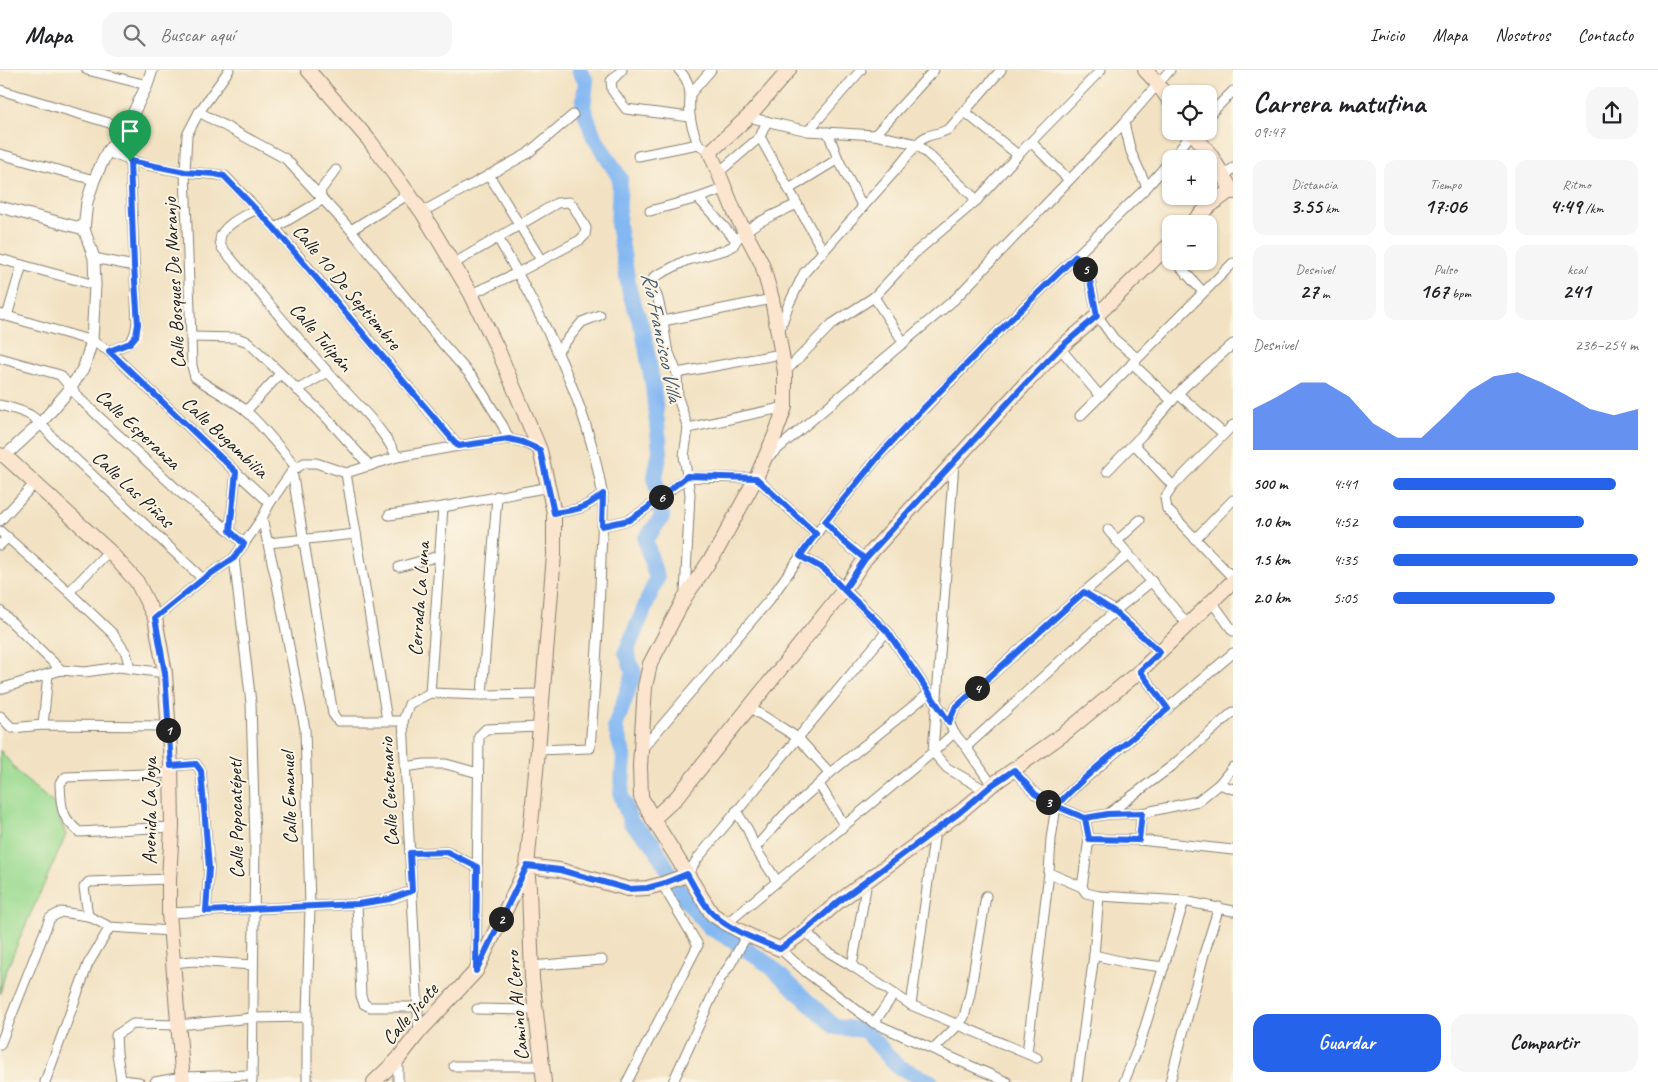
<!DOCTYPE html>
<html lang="es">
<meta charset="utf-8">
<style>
:root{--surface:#fff;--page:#f6f6f6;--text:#202124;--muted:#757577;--line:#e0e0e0;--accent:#2563eb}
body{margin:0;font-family:Caveat,sans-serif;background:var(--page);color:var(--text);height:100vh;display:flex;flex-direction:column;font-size:19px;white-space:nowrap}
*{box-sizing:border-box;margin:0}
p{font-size:16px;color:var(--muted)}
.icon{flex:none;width:28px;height:28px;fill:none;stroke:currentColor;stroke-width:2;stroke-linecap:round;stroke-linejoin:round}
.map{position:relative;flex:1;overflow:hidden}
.sheet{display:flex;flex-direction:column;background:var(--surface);width:425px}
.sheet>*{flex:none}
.buttons{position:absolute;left:1162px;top:15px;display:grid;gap:10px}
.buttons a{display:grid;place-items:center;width:55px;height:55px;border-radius:10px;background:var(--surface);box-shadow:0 1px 4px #0004;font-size:25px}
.pin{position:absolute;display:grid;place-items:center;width:42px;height:42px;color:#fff;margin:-51px -21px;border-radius:50% 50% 50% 0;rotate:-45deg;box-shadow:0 0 5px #0007}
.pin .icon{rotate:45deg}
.km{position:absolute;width:25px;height:25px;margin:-12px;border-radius:50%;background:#222;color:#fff;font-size:14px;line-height:25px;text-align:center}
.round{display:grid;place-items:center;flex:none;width:52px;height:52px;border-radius:15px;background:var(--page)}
.overview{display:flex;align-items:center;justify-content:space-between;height:85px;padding:0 20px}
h1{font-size:28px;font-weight:600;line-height:38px}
.metrics{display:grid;grid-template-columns:repeat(3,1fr);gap:8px;height:85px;padding:5px 20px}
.metrics div{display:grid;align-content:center;border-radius:12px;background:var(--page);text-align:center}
.metrics b{font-size:21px;font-weight:600}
.metrics small{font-size:14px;font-weight:400}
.metrics p{font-size:14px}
.chart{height:140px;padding:10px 20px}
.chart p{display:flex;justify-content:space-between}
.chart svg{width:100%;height:90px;margin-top:5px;fill:var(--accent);opacity:.7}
.button{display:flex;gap:10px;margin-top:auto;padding:10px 20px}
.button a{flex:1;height:58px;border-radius:15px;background:var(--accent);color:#fff;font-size:20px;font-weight:600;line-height:58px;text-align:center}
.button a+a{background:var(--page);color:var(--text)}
ul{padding:0 20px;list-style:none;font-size:16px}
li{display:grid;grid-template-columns:80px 60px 1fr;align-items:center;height:38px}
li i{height:12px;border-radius:6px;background:var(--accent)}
header{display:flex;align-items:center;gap:30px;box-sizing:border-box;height:70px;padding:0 25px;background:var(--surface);border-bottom:1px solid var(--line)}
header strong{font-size:24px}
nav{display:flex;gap:28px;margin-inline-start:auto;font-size:18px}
.search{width:350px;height:45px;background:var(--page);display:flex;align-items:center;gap:12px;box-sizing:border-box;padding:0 18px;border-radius:15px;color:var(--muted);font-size:19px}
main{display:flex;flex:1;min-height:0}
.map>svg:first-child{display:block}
.green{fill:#9ada90;stroke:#5b7b56}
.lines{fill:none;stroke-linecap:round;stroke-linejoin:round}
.river{stroke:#84b8f2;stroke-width:16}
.minor-casing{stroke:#877f70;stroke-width:11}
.tertiary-casing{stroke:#877f70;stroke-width:13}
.secondary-casing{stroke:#877f70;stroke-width:16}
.minor{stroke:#fff;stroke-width:9}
.tertiary{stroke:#fff;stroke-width:11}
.secondary{stroke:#fce5cf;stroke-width:14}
.route-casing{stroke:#fff;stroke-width:10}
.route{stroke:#2563eb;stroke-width:6}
.labels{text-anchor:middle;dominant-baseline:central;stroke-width:4;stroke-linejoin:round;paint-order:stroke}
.street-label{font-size:20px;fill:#1c1c1c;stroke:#fcf5e5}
.water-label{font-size:21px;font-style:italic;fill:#465a72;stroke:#fcf5e5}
</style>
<header>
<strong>Mapa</strong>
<div class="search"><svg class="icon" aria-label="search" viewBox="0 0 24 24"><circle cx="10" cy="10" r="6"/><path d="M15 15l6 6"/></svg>Buscar aquí</div>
<nav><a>Inicio</a><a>Mapa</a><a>Nosotros</a><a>Contacto</a></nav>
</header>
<main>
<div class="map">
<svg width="1233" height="1012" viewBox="0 0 1233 1012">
<rect width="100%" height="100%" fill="#fcf5e5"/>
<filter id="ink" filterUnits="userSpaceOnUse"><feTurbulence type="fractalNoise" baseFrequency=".02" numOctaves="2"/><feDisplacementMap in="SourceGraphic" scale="10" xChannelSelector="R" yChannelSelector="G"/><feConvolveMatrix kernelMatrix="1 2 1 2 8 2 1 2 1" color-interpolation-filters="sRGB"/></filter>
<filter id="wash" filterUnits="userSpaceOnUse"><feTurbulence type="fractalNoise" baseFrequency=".0096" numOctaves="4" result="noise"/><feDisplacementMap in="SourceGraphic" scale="20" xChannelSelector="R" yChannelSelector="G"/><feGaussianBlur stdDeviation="1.12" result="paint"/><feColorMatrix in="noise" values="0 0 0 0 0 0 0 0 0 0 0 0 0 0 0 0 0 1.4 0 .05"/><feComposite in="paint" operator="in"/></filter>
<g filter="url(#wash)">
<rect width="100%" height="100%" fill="#f2e2c3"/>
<polygon class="green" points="0,680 20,705 53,733 66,765 22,863 5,904 0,924"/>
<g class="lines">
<polyline class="river" points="579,0 586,11 583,37 594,67 620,108 618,155 630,224 643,260 653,316 660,381 655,407 662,447 645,470 657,508 626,582 634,603 615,657 624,687 621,725 631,753 652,772 684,828 709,857 732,870 769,895 835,957 865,960 897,996 931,1012"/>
</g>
</g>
<g filter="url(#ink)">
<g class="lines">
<g class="minor-casing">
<g id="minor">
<polyline points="87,0 147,15"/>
<path d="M229,0l-30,42 -12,23 -2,37 7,194 3,11c16,12 33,20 49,32 19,17 36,39 52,58"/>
<polyline points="622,0 611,11 612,20 626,39 690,47"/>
<path d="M679,0c16,17 9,28 11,46 1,10 5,19 8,28l12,8"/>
<polyline points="0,20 126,58"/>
<polyline points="691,23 711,0"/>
<polyline points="199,42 286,89 351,160 442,273 474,309 503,356 509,369"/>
<polyline points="965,42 1018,85"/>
<polyline points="1209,45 1233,21"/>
<path d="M748,47l60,14 67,4 42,9c11,-13 20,-7 33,-16l51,-58"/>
<polyline points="1124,53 1131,82 1147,117"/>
<polyline points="808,61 861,0"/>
<polyline points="828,62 838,89 863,137"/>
<polyline points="875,65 934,0"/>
<polyline points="760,67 823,181"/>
<polyline points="1031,72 1069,110"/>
<path d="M107,82c25,10 52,17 79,20 13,2 26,1 39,4l50,52 183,218"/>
<polyline points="0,84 94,110"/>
<polyline points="638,86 698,74"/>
<polyline points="1173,89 1193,61"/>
<polyline points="719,102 760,67 767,51"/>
<polyline points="489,105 541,190"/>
<polyline points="1224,107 1233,98"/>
<polyline points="789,119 838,89"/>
<polyline points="698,128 735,169"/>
<path d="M257,139c-10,5 -37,17 -37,31 0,3 1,6 2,8 35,41 69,83 105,123 24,28 54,53 70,86"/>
<polyline points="650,141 698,128 726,118"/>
<polyline points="422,142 527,84 573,45"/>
<polyline points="275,158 322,130 320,121 336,100"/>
<polyline points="351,160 409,124"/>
<path d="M498,168c45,80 89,162 104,254 3,17 -1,48 -1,68 -2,63 -6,125 -11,188l-52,2"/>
<polyline points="1077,186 1089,205 1097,245 1114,269 1137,288"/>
<polyline points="94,188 134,196"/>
<polyline points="0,189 95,215"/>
<polyline points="1175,191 1203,222"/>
<polyline points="453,194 557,133 569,132 574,137 586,158 585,165 580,170 517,203 471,224"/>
<polyline points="874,227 904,273"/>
<polyline points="0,244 92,271 109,281 236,402 270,433"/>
<polyline points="7,246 22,195"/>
<polyline points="663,251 772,229"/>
<polyline points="779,262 788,236 804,203 895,101 917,74 977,130"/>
<polyline points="192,267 237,268 248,272 326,347 370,396"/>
<polyline points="1060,278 1100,326"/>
<path d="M109,281c19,-7 25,-6 28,-28l-7,-162"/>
<polyline points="558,281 582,252 600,245"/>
<polyline points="0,288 60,305 81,330 182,424 230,461 244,474"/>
<polyline points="1132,293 1172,331"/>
<polyline points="785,302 832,254 874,227 915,183 977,130 1018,85 1101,0"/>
<polyline points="677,303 781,284"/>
<polyline points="297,320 328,302"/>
<polyline points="1178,324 1224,364"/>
<path d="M0,335c30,8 33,8 53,33l150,141"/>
<polyline points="246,341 280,304"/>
<polyline points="1080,346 1233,193"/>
<polyline points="1233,355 1173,416 1165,428 1167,439 1233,508"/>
<polyline points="688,358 785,337"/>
<polyline points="1134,374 1173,416"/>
<polyline points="768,387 955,229 1124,53 1170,0"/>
<polyline points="954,392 933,682 947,698 985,720"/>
<polyline points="292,401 333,644 338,651 403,651 419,962"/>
<polyline points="1107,401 1142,365 1185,316 1233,274"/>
<polyline points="346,403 387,650"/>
<path d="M554,443c22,-3 31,-4 49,-19"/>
<polyline points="389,445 443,437 549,417"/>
<polyline points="262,448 276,509 305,659 310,836 307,947 307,1012"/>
<polyline points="0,451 35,413"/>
<polyline points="825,452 844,472 865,489"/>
<polyline points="602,456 629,450 646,439 687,407 756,408 816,464"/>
<polyline points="1108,460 1188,555"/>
<polyline points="0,461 69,522 113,564 126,583 130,598"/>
<polyline points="230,461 236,402"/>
<polyline points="1195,469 1233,430"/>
<polyline points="1117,471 1140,450"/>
<polyline points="268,473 356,464"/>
<polyline points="0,475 8,467"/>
<polyline points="801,486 824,499 887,561 949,652 954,663 966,677 992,715"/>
<polyline points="234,488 251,633 255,771 252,1012"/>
<polyline points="399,497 439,486"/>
<polyline points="69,522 109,481"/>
<polyline points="1084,522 1115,541 1160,582"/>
<path d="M685,524l5,-100 -6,-38 4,-28 -10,-30 -1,-25 -10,-25 -4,-27 -5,-22 -6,-16 2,-6 31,-16 40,-11 8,-4c7,-19 46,-33 64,-42"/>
<polyline points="1212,532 1233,561"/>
<polyline points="0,541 61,600 85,602 119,597 165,603"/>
<polyline points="155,548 203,509 234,488 262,448 270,433 292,401 304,393 316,393 346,403 397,387 481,372 509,369 522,372 540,380"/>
<polyline points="1140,601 1168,639"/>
<polyline points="0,619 61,600"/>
<polyline points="430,623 443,437"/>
<polyline points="482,625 497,426"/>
<polyline points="749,637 798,668 830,703"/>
<polyline points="0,646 12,658 43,655 168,656"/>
<polyline points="403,651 409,634 430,623 482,625 542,624"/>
<polyline points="949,652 955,638 1084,522 1129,484"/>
<polyline points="43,655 48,604"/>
<polyline points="966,677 1115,541 1152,511"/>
<polyline points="642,679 770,529 825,452 879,386 995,265 1147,117 1171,90"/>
<polyline points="171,696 196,694 201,701 209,798 206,841"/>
<polyline points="405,697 425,694 446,694 478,703"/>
<polyline points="1014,700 1035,724 1056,736 1085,748 1108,744 1142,743 1198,731 1219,714 1233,697"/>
<path d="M171,703l-105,4 -6,6c1,23 0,33 19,49l93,-5"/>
<polyline points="819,714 844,755"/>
<polyline points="1219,714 1233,719"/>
<polyline points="736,741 748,760 755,778 777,811"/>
<polyline points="1108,744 1172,696 1233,642"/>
<polyline points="1089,769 1139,770 1233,780"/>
<polyline points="1139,770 1142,743"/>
<polyline points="755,778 785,744 819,714 830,703 928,624"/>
<polyline points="410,783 447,782 477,797"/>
<polyline points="1049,803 1082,817 1086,823 1099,826 1184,831 1233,841"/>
<polyline points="687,805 698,788 887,561"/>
<polyline points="1082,817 1089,769 1085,748"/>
<polyline points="357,834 361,926 364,934 370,937 418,937"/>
<polyline points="169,843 357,834 390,829 412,821"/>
<polyline points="88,846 84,817 89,812 169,809"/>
<polyline points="726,854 933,682 954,663"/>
<polyline points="805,861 825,880 852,896 911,935 1037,988"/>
<polyline points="780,879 806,902 874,953 1007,1012"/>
<polyline points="1094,885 1124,892 1164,897"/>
<polyline points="173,893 193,891 253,895"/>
<polyline points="476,896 479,666 486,659 539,657"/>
<polyline points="532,896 602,890"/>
<polyline points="852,896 867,812"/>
<polyline points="911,935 935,761"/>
<polyline points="477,939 536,940"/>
<polyline points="874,953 894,924"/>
<polyline points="0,975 50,848 61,842 88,846 110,857 171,861"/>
<polyline points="934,979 958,955 964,947 970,924 986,826"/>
<polyline points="1027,983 1049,803 1051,769 1056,736 1072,720 1111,686 1233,583"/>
<polyline points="454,996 542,996"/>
<polyline points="121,1010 117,983 116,965 133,954 178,955 253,948 307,947"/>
<polyline points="121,1010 139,1012"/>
<polyline points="45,1012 88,894 110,857"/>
<polyline points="155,1012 182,1007 252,1005"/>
<polyline points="398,1012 398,989"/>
<polyline points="627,1012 698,875 662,814"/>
<polyline points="673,1012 720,909 730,895 747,865"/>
<polyline points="1077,1012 1094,885 1099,826"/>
<polyline points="1124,1012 1140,973 1184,831"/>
<polyline points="1170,1012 1204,884 1219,837"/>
</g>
</g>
<g class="tertiary-casing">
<g id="tertiary">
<polyline points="0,137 84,159"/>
<polyline points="5,386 41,353 70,319 84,297 92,271 95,215 94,188 84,159 87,132 94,110 107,82 126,58 147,15 152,0"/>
</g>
</g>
<g class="secondary-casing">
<g id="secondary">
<polyline points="308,0 369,70 422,142 471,224 498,280 540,380 554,443 554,485 538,680 527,796 476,901 419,962 398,989 374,1012"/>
<path d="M789,0l-41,47 -38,35 25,61 27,51 10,35 13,73v35l-10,28 -19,43 -39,72 -32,47 -35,67 -5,23 -5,79 1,31 12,22 59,95c21,15 43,25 68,35l25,-18 33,-29 121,-89 33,-28 73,-52 75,-62 93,-90"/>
<polyline points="1145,0 1157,13 1171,33"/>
<polyline points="1191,61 1210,84 1233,122"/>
<polyline points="1191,154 1208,137 1231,120"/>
<polyline points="0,385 5,386 109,481 137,512 155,548 165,603 171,696 172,757 169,809 169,843 183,1012"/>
<polyline points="653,749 677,727 844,520 865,489 1026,313 1060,278 1086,256 1171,173"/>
<polyline points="527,796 560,800 628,819 647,818 662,814 687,805"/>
<polyline points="527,797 529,818 532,908 544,1012"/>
</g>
</g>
<use href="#minor" class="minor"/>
<use href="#tertiary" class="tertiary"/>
<use href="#secondary" class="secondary"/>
</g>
</g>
<g class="lines" filter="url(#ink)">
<g class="route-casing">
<path id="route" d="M130,91l4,105 4,58 -2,12 -6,7 -21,8 127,121 -6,59 14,13 -10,14 -31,21 -48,39 10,55 6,93 25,-2 5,7 8,97 -3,43 152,-7 32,-5 22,-8 -2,-38 37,-1 30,15 -1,104 51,-105 33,4 68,19 19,-1 15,-4 25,-10c7,12 16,31 26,40 18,17 44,26 67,35l25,-18 33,-29 121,-89 33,-28 22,-15 21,24 21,12 29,12 4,21 50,1 3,-27 -34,1 -23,4 -29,-12c34,-36 74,-66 112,-97l-28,-38 20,-19 -45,-40 -31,-20 -129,116 -6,14 -62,-91 -43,-41 21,-31 -21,-17 -19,-20 54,-66 31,-34 85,-87 81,-79 13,19 8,41 -37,32 -34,35 -161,176 -21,31 -20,-21 -24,-13 16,-22 -60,-56 -69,-2 -41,33 -17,11 -27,6 1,-32c-18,15 -27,16 -49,19l-14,-63 -18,-8 -13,-3 -51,7 -184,-218 -50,-52 -9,-2 -30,-2 -55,-11"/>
</g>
<use href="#route" class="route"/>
</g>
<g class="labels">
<g class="street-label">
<text transform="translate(174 213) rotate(-93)">Calle Bosques De Naranjo</text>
<text transform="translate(347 217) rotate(50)">Calle 10 De Septiembre</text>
<text transform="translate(321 267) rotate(49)">Calle Tulipán</text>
<text transform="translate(138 359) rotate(43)">Calle Esperanza</text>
<text transform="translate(225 367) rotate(43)">Calle Bugambilia</text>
<text transform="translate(133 419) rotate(43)">Calle Las Piñas</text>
<text transform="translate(419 529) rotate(-86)">Cerrada La Luna</text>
<text transform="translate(389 722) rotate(-93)">Calle Centenario</text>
<text transform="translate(289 728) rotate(-92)">Calle Emanuel</text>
<text transform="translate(149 741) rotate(-90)">Avenida La Joya</text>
<text transform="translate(236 749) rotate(-91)">Calle Popocatépetl</text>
<text transform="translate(517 936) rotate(-95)">Camino Al Cerro</text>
<text transform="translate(410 944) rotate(-49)">Calle Jicote</text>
</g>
<g class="water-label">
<text transform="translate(662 267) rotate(78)">Río Francisco Villa</text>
</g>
</g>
</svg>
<div class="buttons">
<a><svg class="icon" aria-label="locate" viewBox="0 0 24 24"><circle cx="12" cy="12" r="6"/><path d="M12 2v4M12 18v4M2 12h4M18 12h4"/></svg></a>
<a>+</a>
<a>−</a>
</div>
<div class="pin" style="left:130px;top:91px;background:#1e9e55"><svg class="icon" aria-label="arrive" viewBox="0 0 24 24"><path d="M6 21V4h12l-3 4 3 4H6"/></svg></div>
<b class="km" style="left:168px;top:660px">1</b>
<b class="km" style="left:501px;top:849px">2</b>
<b class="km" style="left:1048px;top:732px">3</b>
<b class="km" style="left:977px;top:618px">4</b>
<b class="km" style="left:1085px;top:199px">5</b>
<b class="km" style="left:661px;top:427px">6</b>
</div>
<section class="sheet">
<div class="overview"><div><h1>Carrera matutina</h1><p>09:47</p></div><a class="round"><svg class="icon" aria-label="share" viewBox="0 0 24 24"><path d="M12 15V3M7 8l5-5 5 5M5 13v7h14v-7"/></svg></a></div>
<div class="metrics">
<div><p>Distancia</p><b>3.55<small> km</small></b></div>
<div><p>Tiempo</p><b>17:06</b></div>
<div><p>Ritmo</p><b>4:49<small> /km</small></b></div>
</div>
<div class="metrics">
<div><p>Desnivel</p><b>27<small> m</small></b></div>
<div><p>Pulso</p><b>167<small> bpm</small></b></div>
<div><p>kcal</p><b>241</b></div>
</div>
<div class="chart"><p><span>Desnivel</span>236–254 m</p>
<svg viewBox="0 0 160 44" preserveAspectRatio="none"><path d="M0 44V24L10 18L20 11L30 11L40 18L50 31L60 38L70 38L80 27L90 15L100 8L110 6L120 11L130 17L140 24L150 27L160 24V44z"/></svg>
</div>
<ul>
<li><b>500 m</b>4:41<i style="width:91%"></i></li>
<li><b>1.0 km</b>4:52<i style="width:78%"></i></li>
<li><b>1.5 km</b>4:35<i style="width:100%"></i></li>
<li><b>2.0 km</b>5:05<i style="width:66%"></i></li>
</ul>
<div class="button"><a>Guardar</a><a>Compartir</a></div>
</section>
</main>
